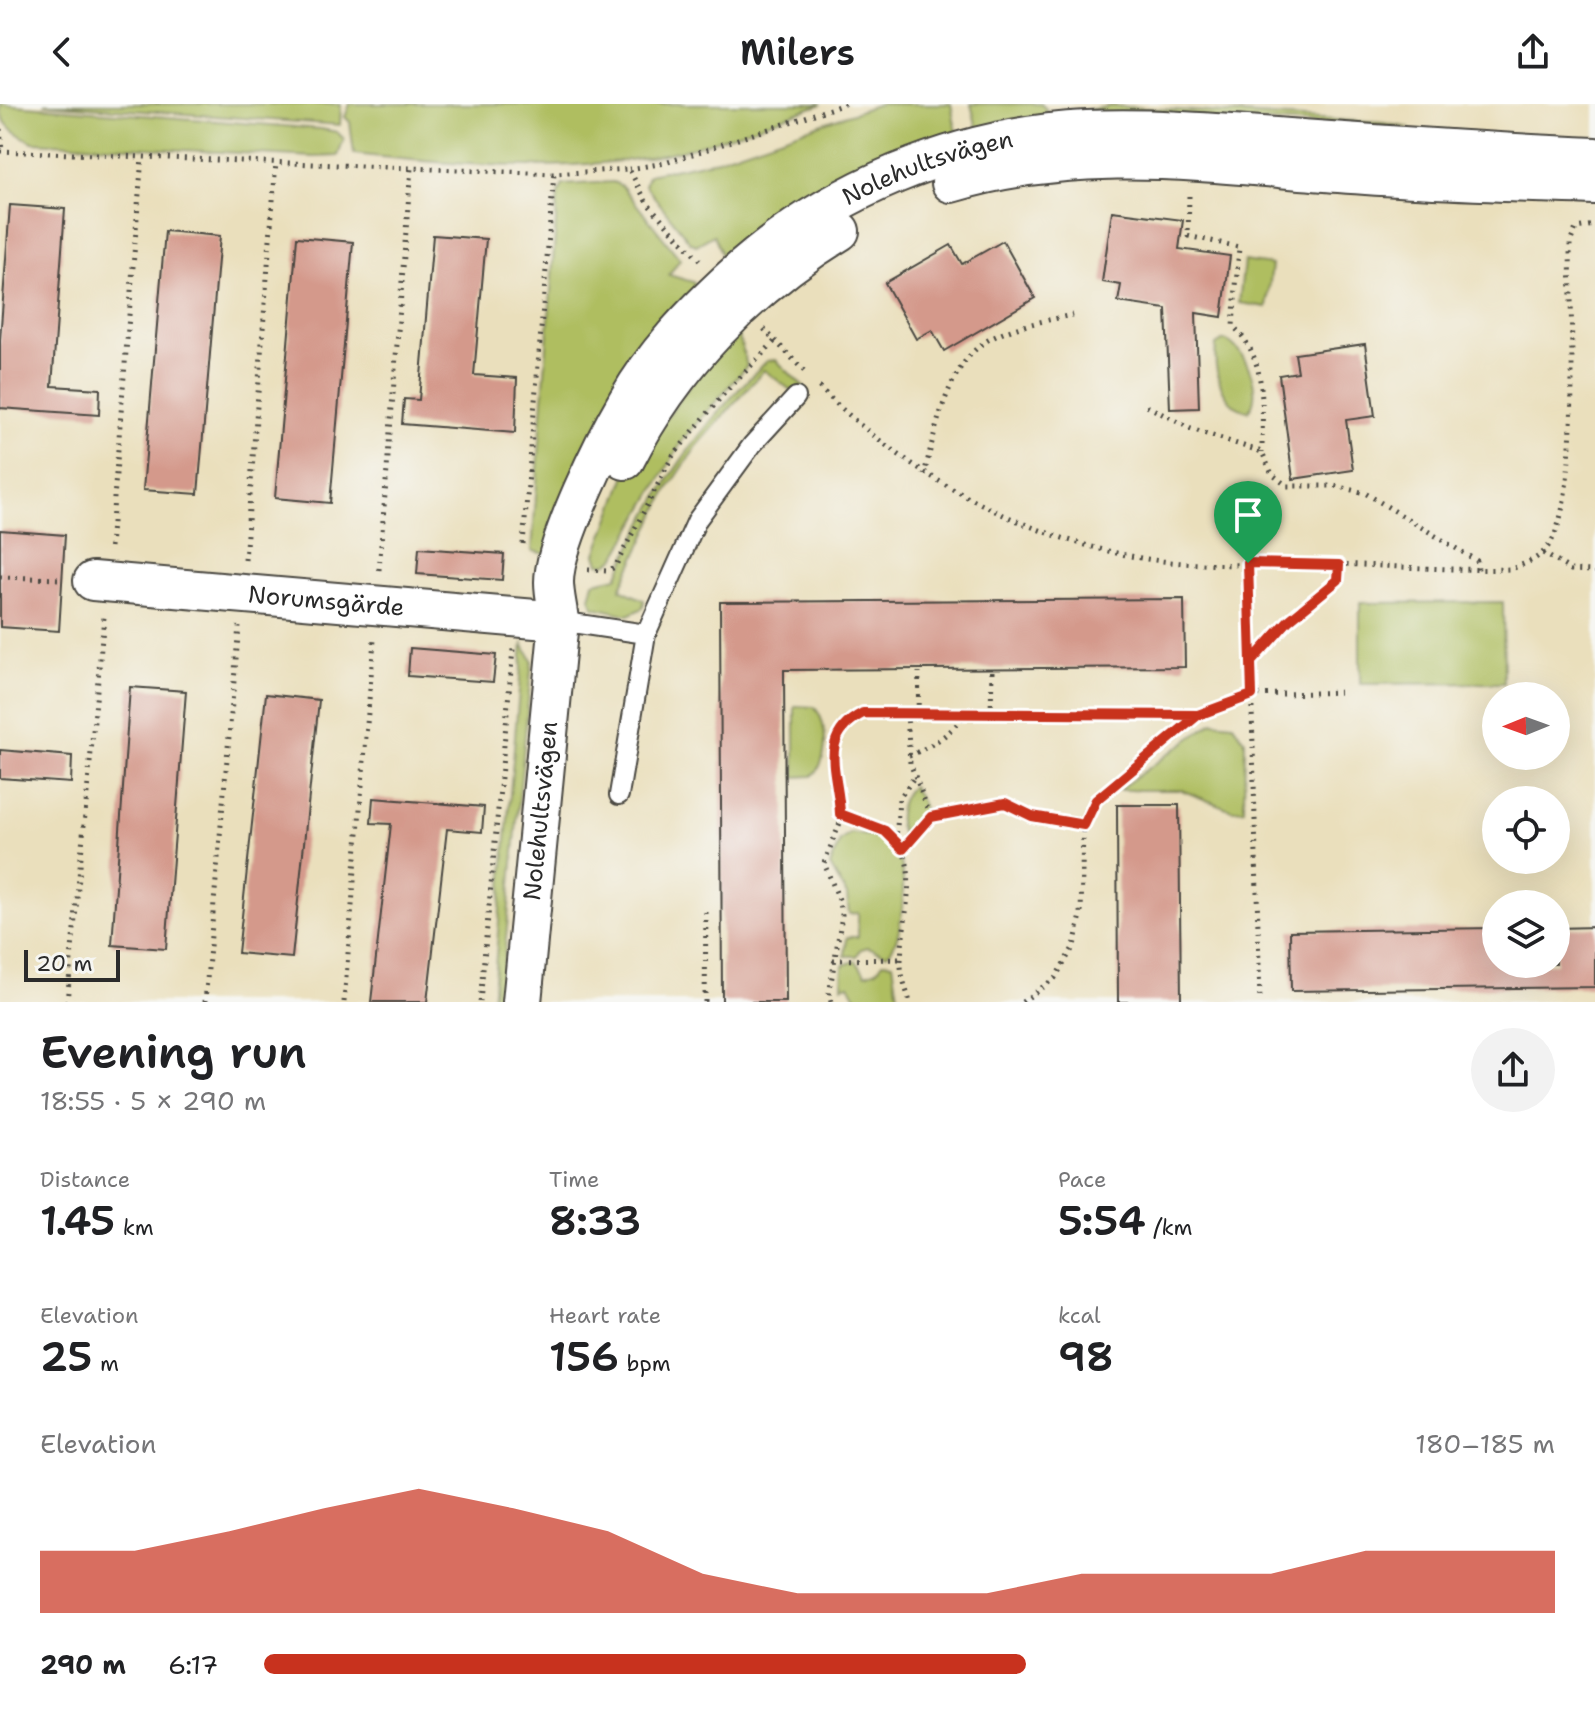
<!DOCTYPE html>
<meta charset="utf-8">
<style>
:root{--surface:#fff;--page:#f2f2f2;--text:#202124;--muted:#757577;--accent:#c8321e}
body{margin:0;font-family:"Shantell Sans",sans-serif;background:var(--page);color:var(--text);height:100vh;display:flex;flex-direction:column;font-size:30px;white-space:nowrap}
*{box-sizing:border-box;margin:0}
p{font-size:26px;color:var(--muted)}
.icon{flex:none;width:44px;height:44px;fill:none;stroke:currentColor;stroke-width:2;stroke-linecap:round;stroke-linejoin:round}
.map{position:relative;height:898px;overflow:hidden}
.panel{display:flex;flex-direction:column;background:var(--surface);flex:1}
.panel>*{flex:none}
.needle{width:52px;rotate:269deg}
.controls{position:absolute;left:1482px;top:578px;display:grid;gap:16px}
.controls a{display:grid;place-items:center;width:88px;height:88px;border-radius:50%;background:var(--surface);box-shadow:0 8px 32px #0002;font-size:40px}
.scale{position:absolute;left:24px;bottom:20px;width:96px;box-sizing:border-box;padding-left:8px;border:4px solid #2b2b2b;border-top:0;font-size:22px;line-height:28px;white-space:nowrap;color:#2b2b2b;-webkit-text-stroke:6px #f6f6f2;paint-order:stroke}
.pin{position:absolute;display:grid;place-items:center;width:68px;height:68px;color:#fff;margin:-82px -34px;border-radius:50% 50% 50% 0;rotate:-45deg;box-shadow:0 0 8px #0007}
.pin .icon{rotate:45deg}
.round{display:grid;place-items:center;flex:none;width:84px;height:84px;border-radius:42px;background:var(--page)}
.headline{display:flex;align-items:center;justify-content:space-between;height:136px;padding:0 40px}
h1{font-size:44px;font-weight:600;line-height:60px}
.metrics{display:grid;grid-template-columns:repeat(3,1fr);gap:12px;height:136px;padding:8px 40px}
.metrics div{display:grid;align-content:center}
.metrics b{font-size:40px;font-weight:600}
.metrics small{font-size:22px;font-weight:400}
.metrics p{font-size:22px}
.chart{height:224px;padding:16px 40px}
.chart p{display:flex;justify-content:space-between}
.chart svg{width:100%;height:144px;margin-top:8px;fill:var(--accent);opacity:.7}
ul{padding:0 40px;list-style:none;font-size:26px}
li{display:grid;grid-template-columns:128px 96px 1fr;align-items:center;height:60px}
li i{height:20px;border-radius:10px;background:var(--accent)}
header{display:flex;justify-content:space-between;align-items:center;height:104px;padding:0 40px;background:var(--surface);font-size:36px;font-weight:600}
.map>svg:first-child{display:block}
.green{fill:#afbe61;stroke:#6d7446;stroke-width:2}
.building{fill:#d4998b}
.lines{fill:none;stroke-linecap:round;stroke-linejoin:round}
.service-casing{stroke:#484641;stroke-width:22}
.minor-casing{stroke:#484641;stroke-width:42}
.path{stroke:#484641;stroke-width:5;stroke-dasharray:2 6;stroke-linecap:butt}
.service{stroke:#fff;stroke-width:18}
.minor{stroke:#fff;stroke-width:38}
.route-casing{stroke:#fff;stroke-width:16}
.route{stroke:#c8321e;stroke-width:10}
.labels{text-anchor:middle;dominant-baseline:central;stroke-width:6;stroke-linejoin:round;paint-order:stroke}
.street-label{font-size:24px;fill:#2b2b2b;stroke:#f6f6f2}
</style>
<header><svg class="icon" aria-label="back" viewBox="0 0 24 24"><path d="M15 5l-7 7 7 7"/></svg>Milers<svg class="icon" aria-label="share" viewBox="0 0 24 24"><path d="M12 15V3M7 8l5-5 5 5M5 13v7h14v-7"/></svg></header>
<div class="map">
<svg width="1595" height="898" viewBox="0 0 1595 898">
<rect width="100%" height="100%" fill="#f6f6f2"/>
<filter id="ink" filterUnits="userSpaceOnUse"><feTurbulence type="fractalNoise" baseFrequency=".0125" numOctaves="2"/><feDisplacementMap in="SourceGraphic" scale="16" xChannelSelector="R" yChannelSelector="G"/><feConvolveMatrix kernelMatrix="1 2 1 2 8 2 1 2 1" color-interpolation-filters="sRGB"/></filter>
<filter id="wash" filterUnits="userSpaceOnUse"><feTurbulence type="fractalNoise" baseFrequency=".006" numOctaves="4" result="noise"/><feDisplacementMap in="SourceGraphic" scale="32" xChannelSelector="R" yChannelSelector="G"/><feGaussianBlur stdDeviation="1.8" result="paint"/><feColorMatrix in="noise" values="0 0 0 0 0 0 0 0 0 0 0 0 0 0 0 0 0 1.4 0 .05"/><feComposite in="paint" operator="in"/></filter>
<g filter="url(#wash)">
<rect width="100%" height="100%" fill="#eadfbc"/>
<g class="green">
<path d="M0,0l321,25 16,3 7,7 -6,17 -24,1 -281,-15c-17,-8 -33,-17 -33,-38z"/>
<polygon points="44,0 341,0 340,21"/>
<path d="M350,0h472c-46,15 -93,34 -140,46 -101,25 -225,16 -328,4l-4,-32 -5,-5z"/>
<polygon points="879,0 951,0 958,37 729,161 723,155 714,131 696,141 690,138 645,81 648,72 654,69 712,57"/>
<polygon points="971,0 1041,0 1047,6 1044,11 979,33"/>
<polygon points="1112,2 1384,19 1410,24 1089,10 1087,6"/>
<polygon points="613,78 622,82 680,155 669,171 693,178 700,188 550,451 532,447 558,90 563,81"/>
<polygon points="1244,157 1272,161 1267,203 1239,199"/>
<polygon points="735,218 747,262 684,334 615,454 606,460 599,459 596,450 626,371"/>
<path d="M1224,236c21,6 41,55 24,71 -27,-5 -35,-43 -32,-66z"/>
<path d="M776,256l32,31 -7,7 -37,-28 -67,76 -30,45 -47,98 24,11 -1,8 -15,7 -34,-8 -4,-9 4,-16 23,-5c38,-86 82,-151 150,-216z"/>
<polygon points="1503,498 1504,579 1360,580 1360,499"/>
<polygon points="523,540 532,556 500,898 492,898"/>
<path d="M795,602l19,1c15,15 15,56 -2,69l-17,1z"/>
<polygon points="1213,618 1233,620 1245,637 1244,705 1232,706 1181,686 1118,686"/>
<path d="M912,682l10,17 3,14 -20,23c-11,-17 -7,-41 7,-54z"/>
<path d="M851,729l31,5c9,6 17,14 19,25 5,18 2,83 -15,91l-18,-7 -7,2 -4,7h-12l2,-19h11v-24l-9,1 -2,-19 -17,-29 10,-25z"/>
<polygon points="856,857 866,870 877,866 883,858 893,859 899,898 859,898 849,880 842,882 843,861"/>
</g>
<g id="blocks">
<g class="building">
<polygon points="10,101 65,105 52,282 100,285 99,311 0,304 0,236"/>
<polygon points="1112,107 1183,116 1179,145 1230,152 1222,213 1196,209 1199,304 1170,305 1166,205 1118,198 1121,181 1102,178"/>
<polygon points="165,127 220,132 198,390 143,386"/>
<polygon points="433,131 486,135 474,271 517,274 515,329 402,320 404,295 419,296"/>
<polygon points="297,133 353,138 330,399 275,394"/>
<polygon points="1003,137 1035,194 944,247 932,226 916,235 885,179 951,141 962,160"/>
<polygon points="1365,240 1375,312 1346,316 1353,366 1293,375 1279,271 1298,268 1295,250"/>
<polygon points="0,426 65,431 59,527 0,523"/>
<polygon points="419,444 504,450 502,476 417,470"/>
<polygon points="1184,495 1185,563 784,566 786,898 722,898 720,498"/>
<polygon points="410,544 496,551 493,578 408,572"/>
<polygon points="130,583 186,587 166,845 112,841"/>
<polygon points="266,590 319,596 292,854 238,849"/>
<polygon points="0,646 72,652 71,679 0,674"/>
<polygon points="373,694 484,703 482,728 447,725 427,898 371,898 391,720 371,719"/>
<polygon points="1117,701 1179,701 1181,898 1118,898"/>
<polygon points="1595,823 1595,883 1291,887 1290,827 1496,824 1496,860 1556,860 1556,824"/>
</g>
</g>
</g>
<g filter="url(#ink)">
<use href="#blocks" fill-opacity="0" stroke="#484641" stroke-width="2"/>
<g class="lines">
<g class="service-casing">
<g id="service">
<polyline points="559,517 646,530 619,691"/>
<polyline points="646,530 697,416 752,341 796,293"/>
</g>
</g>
<g class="minor-casing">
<g id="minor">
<path d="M951,79c129,-39 256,-20 388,-10 85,7 170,9 256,12"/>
<path d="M625,356c48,-95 124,-173 215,-229"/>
<path id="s1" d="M93,477l466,40"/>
<path id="s2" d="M522,898l37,-381c-1,-12 -5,-26 -5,-39 0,-40 52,-144 73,-180 27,-48 65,-87 105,-124 95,-87 225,-142 355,-148 71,-3 144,4 215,9 98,7 195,14 293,18"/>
</g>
</g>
<g class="path">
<polyline points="0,25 2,47"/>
<polyline points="0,47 554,70 629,65 647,99 700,157"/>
<polyline points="629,65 665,59 845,0"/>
<path d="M1189,92l-1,40 51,11 -6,79c35,33 29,81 29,126"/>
<polyline points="764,225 807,270"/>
<path d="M819,283c87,87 200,149 322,171 63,11 131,5 194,6 59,2 118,7 176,5 16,-6 31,-11 40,-27 30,-52 19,-232 19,-299l6,-15 19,-3"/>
<polyline points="1147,302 1191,325 1262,348 1272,370 1287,382 1335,382 1365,389 1477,457 1478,466"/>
<path d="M924,371c11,-43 24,-116 68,-137 26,-13 57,-18 85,-24"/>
<polyline points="523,440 554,70"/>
<polyline points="110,443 142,53"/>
<polyline points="1543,449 1571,466 1595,467"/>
<polyline points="245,456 276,58"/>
<polyline points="1248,459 1260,898"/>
<polyline points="379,466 411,64"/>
<polyline points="588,466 607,467 615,463 672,353 721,293 775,237"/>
<polyline points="0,473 60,475"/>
<polyline points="1252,557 1288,517 1338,476 1339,461"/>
<polyline points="907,609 910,659 931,713"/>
<polyline points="918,609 919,568"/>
<polyline points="991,609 992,567"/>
<path d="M909,652c24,-11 41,-21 56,-42"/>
<path d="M840,710c95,22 65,72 61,146 -1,13 5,29 9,42"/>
<polyline points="896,737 899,695 915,672"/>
<polyline points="903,745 931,713 1005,699 1032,712 1084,721"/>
<polyline points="833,856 901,855"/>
<polyline points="67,898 104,513"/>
<polyline points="205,898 239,522"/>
<polyline points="344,898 374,536"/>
<polyline points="480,898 513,545"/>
<polyline points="705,898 706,807"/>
<polyline points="831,898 829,891 842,811 840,798 824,759 840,719 832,659 845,618 863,609 1198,611"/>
<polyline points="1022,898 1055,874 1074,842 1081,811 1083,725 1096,696 1198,611 1252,591 1343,588"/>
</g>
<use href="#service" class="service"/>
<use href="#minor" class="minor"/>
</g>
</g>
<g class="lines" filter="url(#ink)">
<g class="route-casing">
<path id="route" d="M1248,459l4,132 -54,20 -335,-2c-47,24 -24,61 -23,101l45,17 18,18 28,-32 74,-14 27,13 52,9 12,-25 102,-85 54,-20 -1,-33 37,-41 50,-41 1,-15 -91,-2"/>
</g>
<use href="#route" class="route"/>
</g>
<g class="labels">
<g class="street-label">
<text stroke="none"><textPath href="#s2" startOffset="1008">Nolehultsvägen</textPath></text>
<text stroke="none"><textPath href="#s1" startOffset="234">Norumsgärde</textPath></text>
<text stroke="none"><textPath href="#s2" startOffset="192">Nolehultsvägen</textPath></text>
</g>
</g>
</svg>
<div class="controls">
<a><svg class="needle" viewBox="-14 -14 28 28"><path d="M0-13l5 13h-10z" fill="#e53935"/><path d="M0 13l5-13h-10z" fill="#757577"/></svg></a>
<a><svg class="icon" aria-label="locate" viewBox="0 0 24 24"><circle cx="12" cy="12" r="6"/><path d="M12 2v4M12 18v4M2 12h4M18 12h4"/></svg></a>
<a><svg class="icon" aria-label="layers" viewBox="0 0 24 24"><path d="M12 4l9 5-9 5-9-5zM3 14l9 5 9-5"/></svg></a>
</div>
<div class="scale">20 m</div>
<div class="pin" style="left:1248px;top:459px;background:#1e9e55"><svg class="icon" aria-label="arrive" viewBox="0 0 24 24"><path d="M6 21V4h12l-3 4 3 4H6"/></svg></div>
</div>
<section class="panel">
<div class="headline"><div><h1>Evening run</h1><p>18:55 · 5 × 290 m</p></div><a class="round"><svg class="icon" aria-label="share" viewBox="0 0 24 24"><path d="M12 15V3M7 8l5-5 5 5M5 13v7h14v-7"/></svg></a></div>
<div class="metrics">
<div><p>Distance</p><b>1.45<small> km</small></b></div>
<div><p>Time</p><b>8:33</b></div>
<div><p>Pace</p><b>5:54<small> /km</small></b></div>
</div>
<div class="metrics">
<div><p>Elevation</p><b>25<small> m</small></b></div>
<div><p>Heart rate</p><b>156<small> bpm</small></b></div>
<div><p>kcal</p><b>98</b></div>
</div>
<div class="chart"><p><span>Elevation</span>180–185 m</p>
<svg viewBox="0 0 160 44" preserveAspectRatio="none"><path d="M0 44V25L10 25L20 19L30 12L40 6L50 12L60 19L70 32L80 38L90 38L100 38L110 32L120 32L130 32L140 25L150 25L160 25V44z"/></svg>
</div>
<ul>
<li><b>290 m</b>6:17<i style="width:59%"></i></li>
</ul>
</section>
